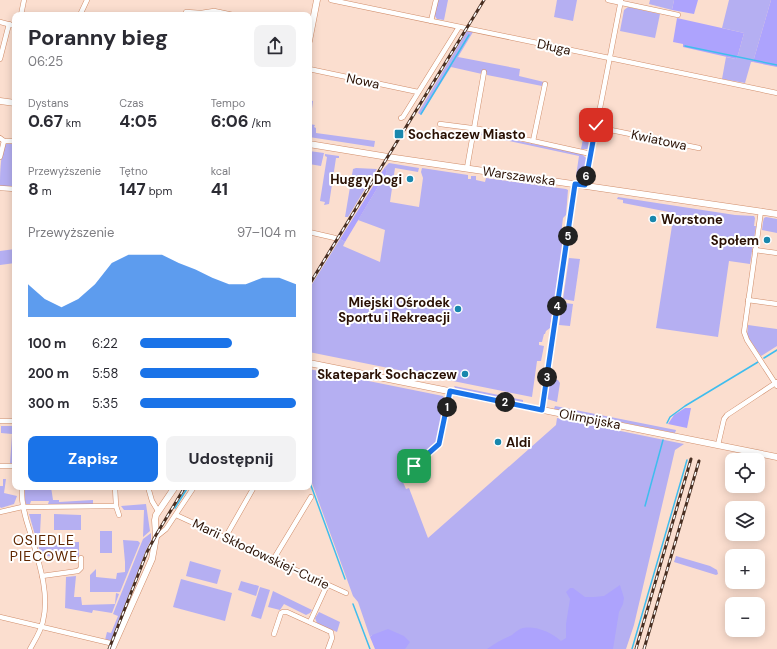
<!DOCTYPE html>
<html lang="pl">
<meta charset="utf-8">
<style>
:root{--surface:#fff;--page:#f2f2f3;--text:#2b2b33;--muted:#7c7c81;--accent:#1a73e8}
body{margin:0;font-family:"DM Sans",sans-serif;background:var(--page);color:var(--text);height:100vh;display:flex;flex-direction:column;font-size:15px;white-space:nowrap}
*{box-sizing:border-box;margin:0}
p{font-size:13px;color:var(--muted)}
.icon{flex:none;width:22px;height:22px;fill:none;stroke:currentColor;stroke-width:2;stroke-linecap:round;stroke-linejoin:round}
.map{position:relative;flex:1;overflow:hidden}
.details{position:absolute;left:12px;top:12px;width:300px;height:478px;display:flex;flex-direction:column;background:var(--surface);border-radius:8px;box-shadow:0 2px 10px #0003}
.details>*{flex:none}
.buttons{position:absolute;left:725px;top:453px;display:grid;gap:8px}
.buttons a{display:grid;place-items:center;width:40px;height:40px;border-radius:8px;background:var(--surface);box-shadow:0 2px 10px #0003;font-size:20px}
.pin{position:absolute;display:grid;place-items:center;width:34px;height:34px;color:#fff;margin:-17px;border-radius:8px;box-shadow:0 2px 6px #0006}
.km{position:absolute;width:20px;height:20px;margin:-10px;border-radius:50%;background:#222;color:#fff;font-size:11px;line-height:20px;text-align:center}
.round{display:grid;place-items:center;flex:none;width:42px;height:42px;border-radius:8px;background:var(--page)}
.head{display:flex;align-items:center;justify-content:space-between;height:68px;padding:0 16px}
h1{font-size:22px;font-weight:700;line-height:30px}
.stats{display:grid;grid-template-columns:repeat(3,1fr);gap:6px;height:68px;padding:4px 16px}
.stats div{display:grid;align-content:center}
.stats b{font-size:17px;font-weight:700}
.stats small{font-size:11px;font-weight:400}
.stats p{font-size:11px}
.chart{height:112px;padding:8px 16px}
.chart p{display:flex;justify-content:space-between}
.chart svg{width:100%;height:72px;margin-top:4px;fill:var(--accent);opacity:.7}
.button{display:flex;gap:8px;margin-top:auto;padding:8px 16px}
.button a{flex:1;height:46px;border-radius:8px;background:var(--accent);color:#fff;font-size:16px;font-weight:700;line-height:46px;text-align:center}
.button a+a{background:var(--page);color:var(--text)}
ul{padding:0 16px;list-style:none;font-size:13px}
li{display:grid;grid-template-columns:64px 48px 1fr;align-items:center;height:30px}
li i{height:10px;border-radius:5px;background:var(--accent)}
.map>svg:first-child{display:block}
.green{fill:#b5aff2}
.forest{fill:#ada3fd}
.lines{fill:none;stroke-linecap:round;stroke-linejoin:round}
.stream{stroke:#3fbdee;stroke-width:1.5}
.street-casing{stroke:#d08d6a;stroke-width:5.5}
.secondary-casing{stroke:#d08d6a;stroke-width:7}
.street{stroke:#fff;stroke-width:4.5}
.secondary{stroke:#fff;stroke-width:6}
.rail-casing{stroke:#482e21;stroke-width:3}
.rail{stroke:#fff;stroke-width:1.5;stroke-dasharray:4.5;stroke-linecap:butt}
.route-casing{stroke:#fff;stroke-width:8}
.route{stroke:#1a73e8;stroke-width:5}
.poi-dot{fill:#1887ad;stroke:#fff;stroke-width:1.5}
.labels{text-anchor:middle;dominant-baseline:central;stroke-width:4;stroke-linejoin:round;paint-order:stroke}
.street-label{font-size:13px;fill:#291003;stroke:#fff}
.poi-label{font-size:13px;font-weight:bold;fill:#291003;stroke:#fff;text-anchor:end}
.neighbourhood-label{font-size:14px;letter-spacing:1px;fill:#602700;stroke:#fff}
</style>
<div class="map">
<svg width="777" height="649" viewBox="0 0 777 649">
<rect width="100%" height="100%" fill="#fbdecf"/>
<g class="green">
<polygon points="437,0 448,0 444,20 437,19 434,15"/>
<polygon points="557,0 577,0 573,21 554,17"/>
<polygon points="650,0 674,0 672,10 649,4"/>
<polygon points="729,0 771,0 753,62 751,62 745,83 722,79 726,57 736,59 738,55 744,33 722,28"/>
<polygon points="628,7 660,14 655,38 620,31 624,10"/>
<polygon points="467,31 473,32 458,57 520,69 519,76 544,82 542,86 487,75 486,71 482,74 451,67 421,115 418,113"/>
<polygon points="309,100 313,101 310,124 315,125 314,127 316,128 316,133 375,141 374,147 309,137"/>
<polygon points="586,124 593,126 589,149 581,149"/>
<polygon points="475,132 582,154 587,159 583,177 576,176 579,156 476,134 475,138 473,137"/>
<path d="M7,143l8,1v43l-15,-1c0,-10 0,-37 7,-43z"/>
<polygon points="309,151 324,153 321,166 309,164"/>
<polygon points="325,154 339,156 339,158 336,158 329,204 324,205 325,202 320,201 327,157 325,156"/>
<polygon points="389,163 419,168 418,172 395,168 390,202 419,207 423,178 421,172 422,168 468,175 468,179 471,179 471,176 476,176 476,180 485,182 486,178 566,189 568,190 566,215 563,218 561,234 564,238 550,328 546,331 545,334 544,334 542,342 539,342 539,345 544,346 541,361 537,361 532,397 309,352 309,289 340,239 345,242 343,246 380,262 385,230 358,220 387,172 385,167"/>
<polygon points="356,168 377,169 348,217 345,217 353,169"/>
<polygon points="618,197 735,215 754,216 755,218 754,226 756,226 750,264 729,261 718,337 656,328 674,213 623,203 623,200 617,199"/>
<polygon points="766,217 777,219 777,233 762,230 763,222 764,218"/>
<polygon points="15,249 15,263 0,265 0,251"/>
<polygon points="569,258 580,259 574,301 563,299"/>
<polygon points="562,303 565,303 573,304 570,326 559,325"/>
<polygon points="748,325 777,329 777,346 761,356 747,336"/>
<polygon points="309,369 443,396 445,400 437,441 433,447 402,473 403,482 406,489 409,488 428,538 556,425 557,418 684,444 675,450 634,625 626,649 377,649 372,635 370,637 358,602 353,596 309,475"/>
<polygon points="552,379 558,380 560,383 557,402 547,399 550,380"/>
<polygon points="454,386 523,400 523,403 456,390"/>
<polygon points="555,406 676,430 675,433 554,409"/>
<polygon points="1,426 15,426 15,464 10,464 12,434 1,433"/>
<polygon points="3,479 6,479 4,493 17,496 14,504 1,508 0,507 0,486 3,486"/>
<polygon points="25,487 51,487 53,500 59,500 59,502 93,500 93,504 48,504 49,501 31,501 30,504 26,504 24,498"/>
<polygon points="146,504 150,531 143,537 144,510 124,510 121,506"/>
<polygon points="29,514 41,514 40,534 46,535 47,543 79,542 79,557 41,556"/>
<polygon points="54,514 81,515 81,530 54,530"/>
<rect x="100" y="531" width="12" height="22"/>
<polygon points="151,533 151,540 146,550 111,640 105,640 107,632 111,633 118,616 113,614 143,539"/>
<polygon points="123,540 138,541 140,543 120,592 90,592 90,575 96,569 96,577 116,579 117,573 125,572 125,562"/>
<polygon points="676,556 710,566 717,570 718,574 716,575 674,562"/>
<polygon points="190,561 221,570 217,584 186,576"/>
<polygon points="76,576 74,597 81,597 82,605 115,604 116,593 119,594 112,613 93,610 92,613 65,608 66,577"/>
<polygon points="181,579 232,593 225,621 173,607"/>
<polygon points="241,581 259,586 256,596 238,590"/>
<polygon points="260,587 270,590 261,619 251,616"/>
<polygon points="273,591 312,610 310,613 306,615 284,604 280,610 268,607"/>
<polygon points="319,612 340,622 337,632 317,623 315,618"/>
</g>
<g class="forest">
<polygon points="674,0 698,0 694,14 672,10"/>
<polygon points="771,0 777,0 777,67 753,62"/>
<polygon points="677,18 744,33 738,55 736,59 683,47 683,44 673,42"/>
<polygon points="385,167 387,172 345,242 340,239"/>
<polygon points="685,408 691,408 687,428 668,424 674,415"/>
<path d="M620,585l4,13 -1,6 -4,8 -6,37h-126c8,-6 16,-10 25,-14 2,-2 5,-4 8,-6 12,-5 32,3 41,12l5,-3v-14l4,-25 -4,-7 4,-4h3l12,9h9l10,-1z"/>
<polygon points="388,629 404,636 410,642 405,649 375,649 370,637 372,635"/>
</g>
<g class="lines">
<g class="stream">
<polyline points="685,46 777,65"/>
<polyline points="421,114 469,35"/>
<polyline points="764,358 777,350"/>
<polyline points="667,423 670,417 685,406 758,362"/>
<polyline points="309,480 345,579"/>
<polyline points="645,506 663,440"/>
<polyline points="175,508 188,487"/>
<polyline points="353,604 370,649"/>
<polyline points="632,649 687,460"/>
</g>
<g class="street-casing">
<g id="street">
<polyline points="331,0 777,93"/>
<polyline points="608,0 678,15"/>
<polyline points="186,12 201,13 214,11 233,15"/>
<polyline points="21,15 24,0"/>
<polyline points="80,15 87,0"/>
<polyline points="431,21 436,0"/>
<polyline points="0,22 15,26"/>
<polyline points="0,59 9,24"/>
<polyline points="309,69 418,92"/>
<polyline points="401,118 403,117 459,27"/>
<polyline points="440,124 479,129 591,154"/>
<polyline points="596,127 699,148"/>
<polyline points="0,138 4,141 15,141"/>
<polyline points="533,141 545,84"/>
<polyline points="0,157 4,141"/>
<polyline points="467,168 484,72"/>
<polyline points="585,185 621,0"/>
<polyline points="0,188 15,189"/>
<polyline points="761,211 744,332 747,340 777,386"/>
<polyline points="309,232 335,238"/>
<polyline points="755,250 777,253"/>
<polyline points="748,300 777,304"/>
<polyline points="542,410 575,184"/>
<polyline points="0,421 15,421"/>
<polyline points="718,445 724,419 727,415 777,382"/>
<polyline points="0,466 15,466"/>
<polyline points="404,476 439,444 450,391"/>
<path d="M22,487c-1,16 3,30 8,45 8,28 20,60 13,89 -2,10 -8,19 -13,28"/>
<polyline points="148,487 152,501 158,511"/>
<polyline points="116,506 119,515"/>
<polyline points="0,512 22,507 116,506 115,487"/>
<polyline points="176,515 346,593"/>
<polyline points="156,537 166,529 194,487"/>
<polyline points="225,538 254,487"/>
<polyline points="273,560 311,497"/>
<polyline points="42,576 78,571 81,568 81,558"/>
<polyline points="0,617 114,644"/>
<polyline points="310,622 327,585"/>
<polyline points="274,634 281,613 283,612 287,612 331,632 332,638 328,649"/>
</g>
</g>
<g class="secondary-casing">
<g id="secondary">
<polyline points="309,41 317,0"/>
<polyline points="0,101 15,103"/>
<polyline points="309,144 388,157 777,214"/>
<polyline points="309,363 777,457"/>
<polyline points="112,649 152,559 156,537 155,520 156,515 175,487"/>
</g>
</g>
<use href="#street" class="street"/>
<use href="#secondary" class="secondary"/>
<g class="rail-casing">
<g id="rail">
<polyline points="309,285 484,0"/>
<polyline points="109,649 147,552 156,535 185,487"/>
<polyline points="636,649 691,459"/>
<polyline points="644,649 699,461"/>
</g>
</g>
<use href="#rail" class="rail"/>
</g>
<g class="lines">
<g class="route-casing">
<polyline id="route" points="414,466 439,444 450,391 542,410 575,184 585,185 596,125"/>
</g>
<use href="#route" class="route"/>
</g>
<g class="poi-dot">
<rect x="394" y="129" width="10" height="10" rx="2"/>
<circle cx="410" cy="179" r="4"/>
<circle cx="653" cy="219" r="4"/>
<circle cx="767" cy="240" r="4"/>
<circle cx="458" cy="309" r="4"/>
<circle cx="465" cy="374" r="4"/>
<circle cx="498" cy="442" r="4"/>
</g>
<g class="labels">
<g class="street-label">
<text transform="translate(554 47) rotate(12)">Długa</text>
<text transform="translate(363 81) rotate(12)">Nowa</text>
<text transform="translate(659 140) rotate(12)">Kwiatowa</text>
<text transform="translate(519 176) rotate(8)">Warszawska</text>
<text transform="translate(590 419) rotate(11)">Olimpijska</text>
<text transform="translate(261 554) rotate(25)">Marii Skłodowskiej-Curie</text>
</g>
<g class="poi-label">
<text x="408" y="134" text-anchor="start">Sochaczew Miasto</text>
<text x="402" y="179">Huggy Dogi</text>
<text x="661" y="219" text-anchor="start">Worstone</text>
<text x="759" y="240">Społem</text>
<text x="450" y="302">Miejski Ośrodek<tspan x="450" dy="15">Sportu i Rekreacji</tspan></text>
<text x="457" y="374">Skatepark Sochaczew</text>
<text x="506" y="442" text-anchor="start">Aldi</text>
</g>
<g class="neighbourhood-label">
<text x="44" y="540">OSIEDLE<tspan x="44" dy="16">PIECOWE</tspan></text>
</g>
</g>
</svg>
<div class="buttons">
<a><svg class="icon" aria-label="locate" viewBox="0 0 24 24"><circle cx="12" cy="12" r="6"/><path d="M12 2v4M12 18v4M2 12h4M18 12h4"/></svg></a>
<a><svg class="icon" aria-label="layers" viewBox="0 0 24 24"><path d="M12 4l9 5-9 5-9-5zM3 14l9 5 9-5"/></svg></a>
<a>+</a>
<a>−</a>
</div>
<div class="pin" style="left:414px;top:466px;background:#1e9e55"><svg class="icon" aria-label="arrive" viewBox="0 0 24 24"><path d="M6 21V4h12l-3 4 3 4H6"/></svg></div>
<div class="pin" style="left:596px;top:125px;background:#d93025"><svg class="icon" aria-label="check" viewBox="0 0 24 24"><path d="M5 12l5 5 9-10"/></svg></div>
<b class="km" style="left:447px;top:407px">1</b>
<b class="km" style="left:505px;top:402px">2</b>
<b class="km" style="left:547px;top:377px">3</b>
<b class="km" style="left:557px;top:306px">4</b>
<b class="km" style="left:568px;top:236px">5</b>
<b class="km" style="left:586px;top:176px">6</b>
<section class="details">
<div class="head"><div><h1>Poranny bieg</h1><p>06:25</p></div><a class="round"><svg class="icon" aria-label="share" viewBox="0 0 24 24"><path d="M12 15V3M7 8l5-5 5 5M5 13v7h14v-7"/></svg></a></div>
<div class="stats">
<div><p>Dystans</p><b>0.67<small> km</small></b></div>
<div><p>Czas</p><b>4:05</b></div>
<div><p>Tempo</p><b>6:06<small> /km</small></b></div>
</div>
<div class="stats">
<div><p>Przewyższenie</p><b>8<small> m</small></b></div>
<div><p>Tętno</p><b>147<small> bpm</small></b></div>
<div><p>kcal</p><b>41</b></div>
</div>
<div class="chart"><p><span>Przewyższenie</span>97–104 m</p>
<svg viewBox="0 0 160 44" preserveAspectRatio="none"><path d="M0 44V24L10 33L20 38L30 33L40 24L50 11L60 6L70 6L80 6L90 11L100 15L110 20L120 24L130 24L140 20L150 20L160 24V44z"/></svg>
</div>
<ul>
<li><b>100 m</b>6:22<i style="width:59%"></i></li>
<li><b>200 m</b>5:58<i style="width:76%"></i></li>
<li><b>300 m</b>5:35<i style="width:100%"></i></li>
</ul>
<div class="button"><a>Zapisz</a><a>Udostępnij</a></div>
</section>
</div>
